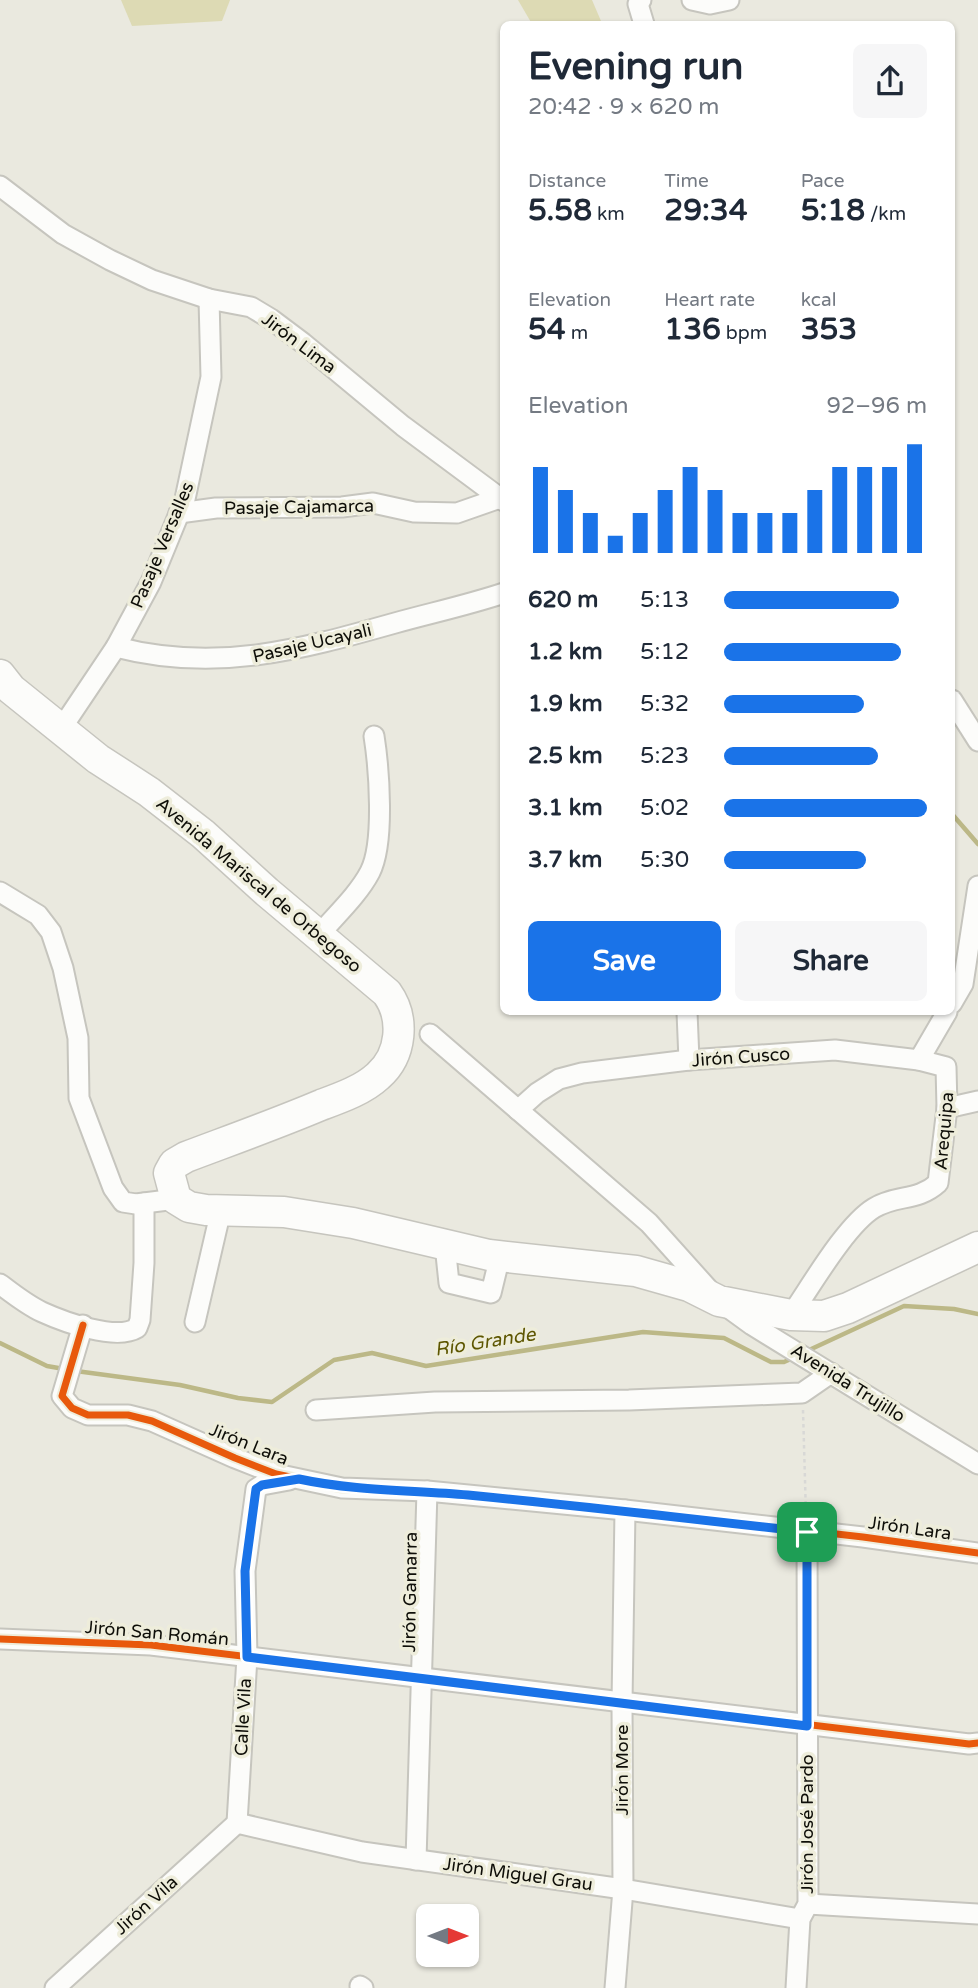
<!DOCTYPE html>
<meta charset="utf-8">
<style>
:root{--surface:#fff;--page:#f6f6f7;--text:#1f2937;--muted:#747a83;--accent:#1a73e8}
body{margin:0;font-family:"Varela Round",sans-serif;background:var(--page);color:var(--text);height:100vh;display:flex;flex-direction:column;font-size:26px;white-space:nowrap}
*{box-sizing:border-box;margin:0}
p{font-size:23px;color:var(--muted)}
.icon{flex:none;width:38px;height:38px;fill:none;stroke:currentColor;stroke-width:2;stroke-linecap:round;stroke-linejoin:round}
.map{position:relative;flex:1;overflow:hidden}
.side{position:absolute;left:500px;top:21px;width:455px;height:994px;display:flex;flex-direction:column;background:var(--surface);border-radius:10px;box-shadow:0 2px 5px #0004}
.side>*{flex:none}
.needle{width:46px;rotate:90deg}
.buttons{position:absolute;left:416px;top:1904px;display:grid;gap:14px}
.buttons a{display:grid;place-items:center;width:63px;height:63px;border-radius:10px;background:var(--surface);box-shadow:0 2px 5px #0004;font-size:35px}
.pin{position:absolute;display:grid;place-items:center;width:60px;height:60px;color:#fff;margin:-30px;border-radius:14px;box-shadow:0 4px 10px #0006}
.round{display:grid;place-items:center;flex:none;width:74px;height:74px;border-radius:10px;background:var(--page)}
.headline{display:flex;align-items:center;justify-content:space-between;height:119px;padding:0 28px}
h1{font-size:38px;font-weight:700;line-height:52px}
.metrics{display:grid;grid-template-columns:repeat(3,1fr);gap:10px;height:119px;padding:7px 28px}
.metrics div{display:grid;align-content:center}
.metrics b{font-size:30px;font-weight:700}
.metrics small{font-size:19px;font-weight:400}
.metrics p{font-size:19px}
.chart{height:196px;padding:14px 28px}
.chart p{display:flex;justify-content:space-between}
.chart svg{width:100%;height:126px;margin-top:7px;stroke:var(--accent);stroke-width:6}
.cta{display:flex;gap:14px;margin-top:auto;padding:14px 28px}
.cta a{flex:1;height:80px;border-radius:10px;background:var(--accent);color:#fff;font-size:28px;font-weight:700;line-height:80px;text-align:center}
.cta a+a{background:var(--page);color:var(--text)}
ul{padding:0 28px;list-style:none;font-size:23px}
li{display:grid;grid-template-columns:112px 84px 1fr;align-items:center;height:52px}
li i{height:18px;border-radius:9px;background:var(--accent)}
.map>svg:first-child{display:block}
.green{fill:#dddab4}
.lines{fill:none;stroke-linecap:round;stroke-linejoin:round}
.stream{stroke:#bcb887;stroke-width:4.5}
.minor-casing{stroke:#c6c5be;stroke-width:23}
.highway-casing{stroke:#c6c5be;stroke-width:33}
.path{stroke:#d8d8d6;stroke-width:2.5;stroke-dasharray:3.5 3.5;stroke-linecap:butt}
.minor{stroke:#fcfcfa;stroke-width:19}
.highway{stroke:#fcfcfa;stroke-width:30}
.cycleway-casing{stroke:#eeeddb;stroke-width:11}
.cycleway{stroke:#e8590c;stroke-width:7}
.route-casing{stroke:#fff;stroke-width:14}
.route{stroke:#1a73e8;stroke-width:9}
.labels{text-anchor:middle;dominant-baseline:central;stroke-width:7;stroke-linejoin:round;paint-order:stroke}
.street-label{font-size:18px;fill:#0e0e08;stroke:#eeeddb}
.water-label{font-size:19px;font-style:italic;fill:#5d5600;stroke:#eeeddb}
</style>
<div class="map">
<svg width="978" height="1988" viewBox="0 0 978 1988">
<rect width="100%" height="100%" fill="#eae9df"/>
<g class="green">
<polygon points="121,0 230,0 222,21 132,26"/>
<polygon points="518,0 592,0 601,21 596,24 532,24"/>
</g>
<g class="lines">
<g class="stream">
<polyline points="952,814 978,844"/>
<polyline points="0,1343 47,1366 64,1369"/>
<polyline points="807,1351 904,1306 954,1309 978,1314"/>
<polyline points="76,1371 180,1385 238,1398 272,1402 334,1360 372,1353 426,1366 643,1332 724,1338 771,1362 784,1362 793,1358"/>
</g>
<g class="minor-casing">
<g id="minor">
<polyline points="641,0 638,4 644,24"/>
<polyline points="692,0 710,4 729,0"/>
<polyline points="0,186 63,234 110,260 152,280 209,299 251,307 271,319 303,343 403,426 504,501"/>
<polyline points="179,513 216,508 342,507 373,503 414,512 457,513 500,498"/>
<path d="M116,647c100,26 183,3 279,-24 36,-10 73,-18 109,-30"/>
<polyline points="952,700 978,741"/>
<polyline points="61,729 116,647 151,582 185,499 211,377 209,299"/>
<polyline points="0,892 38,915 51,932 63,968 78,1038 79,1098 113,1188 123,1202 136,1204 176,1199"/>
<path d="M318,936c17,-20 40,-41 52,-64 15,-29 9,-104 4,-136"/>
<polyline points="952,1003 963,984 978,886"/>
<polyline points="687,1012 689,1060"/>
<polyline points="430,1034 649,1223 719,1301 752,1325 978,1464"/>
<polyline points="919,1060 947,1012"/>
<polyline points="947,1108 978,1101"/>
<path d="M518,1110l19,-17 22,-14 23,-6 107,-13 146,-10 84,10 27,7 1,41 -9,75c-21,19 -41,11 -64,25 -28,17 -63,78 -83,107"/>
<polyline points="445,1245 449,1283 491,1293 500,1256"/>
<path d="M0,1284c13,10 27,21 42,28 22,10 74,29 95,16l3,-8 4,-57v-60"/>
<polyline points="195,1322 221,1210"/>
<polyline points="83,1325 62,1396 72,1408 88,1415 128,1415 152,1421 235,1458 276,1474 342,1488 427,1491 625,1510 863,1537 978,1553"/>
<polyline points="316,1410 435,1402 629,1400 802,1393 831,1373"/>
<polyline points="0,1639 151,1645 969,1744 978,1743"/>
<polyline points="237,1823 362,1852 623,1889 800,1919"/>
<polyline points="237,1823 247,1657 245,1571 256,1489 262,1485 289,1480"/>
<polyline points="416,1860 427,1491"/>
<polyline points="808,1904 978,1914"/>
<polyline points="360,1986 363,1988"/>
<polyline points="55,1988 237,1823"/>
<polyline points="615,1988 623,1889 622,1703 625,1510"/>
<polyline points="796,1988 800,1919 808,1904 807,1532"/>
</g>
</g>
<g class="highway-casing">
<path id="highway" d="M0,675l11,14 87,70 51,33 54,42 64,58 120,101c18,25 15,62 -9,83 -15,14 -38,22 -57,29 -45,19 -90,35 -135,52l-12,7 -5,9 7,26 13,8 17,3 78,2 69,11 136,32 147,16 53,15 30,15 72,14 33,1 24,-8 130,-61"/>
</g>
<polyline class="path" points="803,1410 806,1515"/>
<use href="#minor" class="minor"/>
<use href="#highway" class="highway"/>
<g class="cycleway-casing">
<g id="cycleway">
<polyline points="83,1325 62,1396 72,1408 88,1415 128,1415 152,1421 235,1458 276,1474 342,1488 427,1491 625,1510 863,1537 978,1553"/>
<polyline points="0,1639 151,1645 969,1744 978,1743"/>
</g>
</g>
<use href="#cycleway" class="cycleway"/>
</g>
<g class="lines">
<g class="route-casing">
<path id="route" d="M299,1479c56,12 112,11 169,16 113,11 226,24 339,37v194l-560,-69 -2,-86 11,-82 6,-4z"/>
</g>
<use href="#route" class="route"/>
</g>
<g class="labels">
<g class="street-label">
<text transform="translate(299 343) rotate(37)">Jirón Lima</text>
<text transform="translate(299 507) rotate(-1)">Pasaje Cajamarca</text>
<text transform="translate(162 545) rotate(-67)">Pasaje Versalles</text>
<text transform="translate(312 643) rotate(-13)">Pasaje Ucayali</text>
<text transform="translate(259 885) rotate(40)">Avenida Mariscal de Orbegoso</text>
<text transform="translate(741 1057) rotate(-4)">Jirón Cusco</text>
<text transform="translate(944 1131) rotate(-85)">Arequipa</text>
<text transform="translate(848 1383) rotate(32)">Avenida Trujillo</text>
<text transform="translate(249 1444) rotate(22)">Jirón Lara</text>
<text transform="translate(910 1528) rotate(8)">Jirón Lara</text>
<text transform="translate(410 1592) rotate(-89)">Jirón Gamarra</text>
<text transform="translate(157 1633) rotate(5)">Jirón San Román</text>
<text transform="translate(243 1717) rotate(-87)">Calle Vila</text>
<text transform="translate(622 1770) rotate(-90)">Jirón More</text>
<text transform="translate(807 1824) rotate(-90)">Jirón José Pardo</text>
<text transform="translate(518 1874) rotate(8)">Jirón Miguel Grau</text>
<text transform="translate(146 1905) rotate(-42)">Jirón Vila</text>
</g>
<g class="water-label">
<text transform="translate(485 1342) rotate(-9)">Río Grande</text>
</g>
</g>
</svg>
<div class="buttons">
<a><svg class="needle" viewBox="-14 -14 28 28"><path d="M0-13l5 13h-10z" fill="#e53935"/><path d="M0 13l5-13h-10z" fill="#747a83"/></svg></a>
</div>
<div class="pin" style="left:807px;top:1532px;background:#1e9e55"><svg class="icon" aria-label="arrive" viewBox="0 0 24 24"><path d="M6 21V4h12l-3 4 3 4H6"/></svg></div>
<section class="side">
<div class="headline"><div><h1>Evening run</h1><p>20:42 · 9 × 620 m</p></div><a class="round"><svg class="icon" aria-label="share" viewBox="0 0 24 24"><path d="M12 15V3M7 8l5-5 5 5M5 13v7h14v-7"/></svg></a></div>
<div class="metrics">
<div><p>Distance</p><b>5.58<small> km</small></b></div>
<div><p>Time</p><b>29:34</b></div>
<div><p>Pace</p><b>5:18<small> /km</small></b></div>
</div>
<div class="metrics">
<div><p>Elevation</p><b>54<small> m</small></b></div>
<div><p>Heart rate</p><b>136<small> bpm</small></b></div>
<div><p>kcal</p><b>353</b></div>
</div>
<div class="chart"><p><span>Elevation</span>92–96 m</p>
<svg viewBox="0 0 160 44" preserveAspectRatio="none"><path d="M5 44V14M15 44V22M25 44V30M35 44V38M45 44V30M55 44V22M65 44V14M75 44V22M85 44V30M95 44V30M105 44V30M115 44V22M125 44V14M135 44V14M145 44V14M155 44V6"/></svg>
</div>
<ul>
<li><b>620 m</b>5:13<i style="width:86%"></i></li>
<li><b>1.2 km</b>5:12<i style="width:87%"></i></li>
<li><b>1.9 km</b>5:32<i style="width:69%"></i></li>
<li><b>2.5 km</b>5:23<i style="width:76%"></i></li>
<li><b>3.1 km</b>5:02<i style="width:100%"></i></li>
<li><b>3.7 km</b>5:30<i style="width:70%"></i></li>
</ul>
<div class="cta"><a>Save</a><a>Share</a></div>
</section>
</div>
